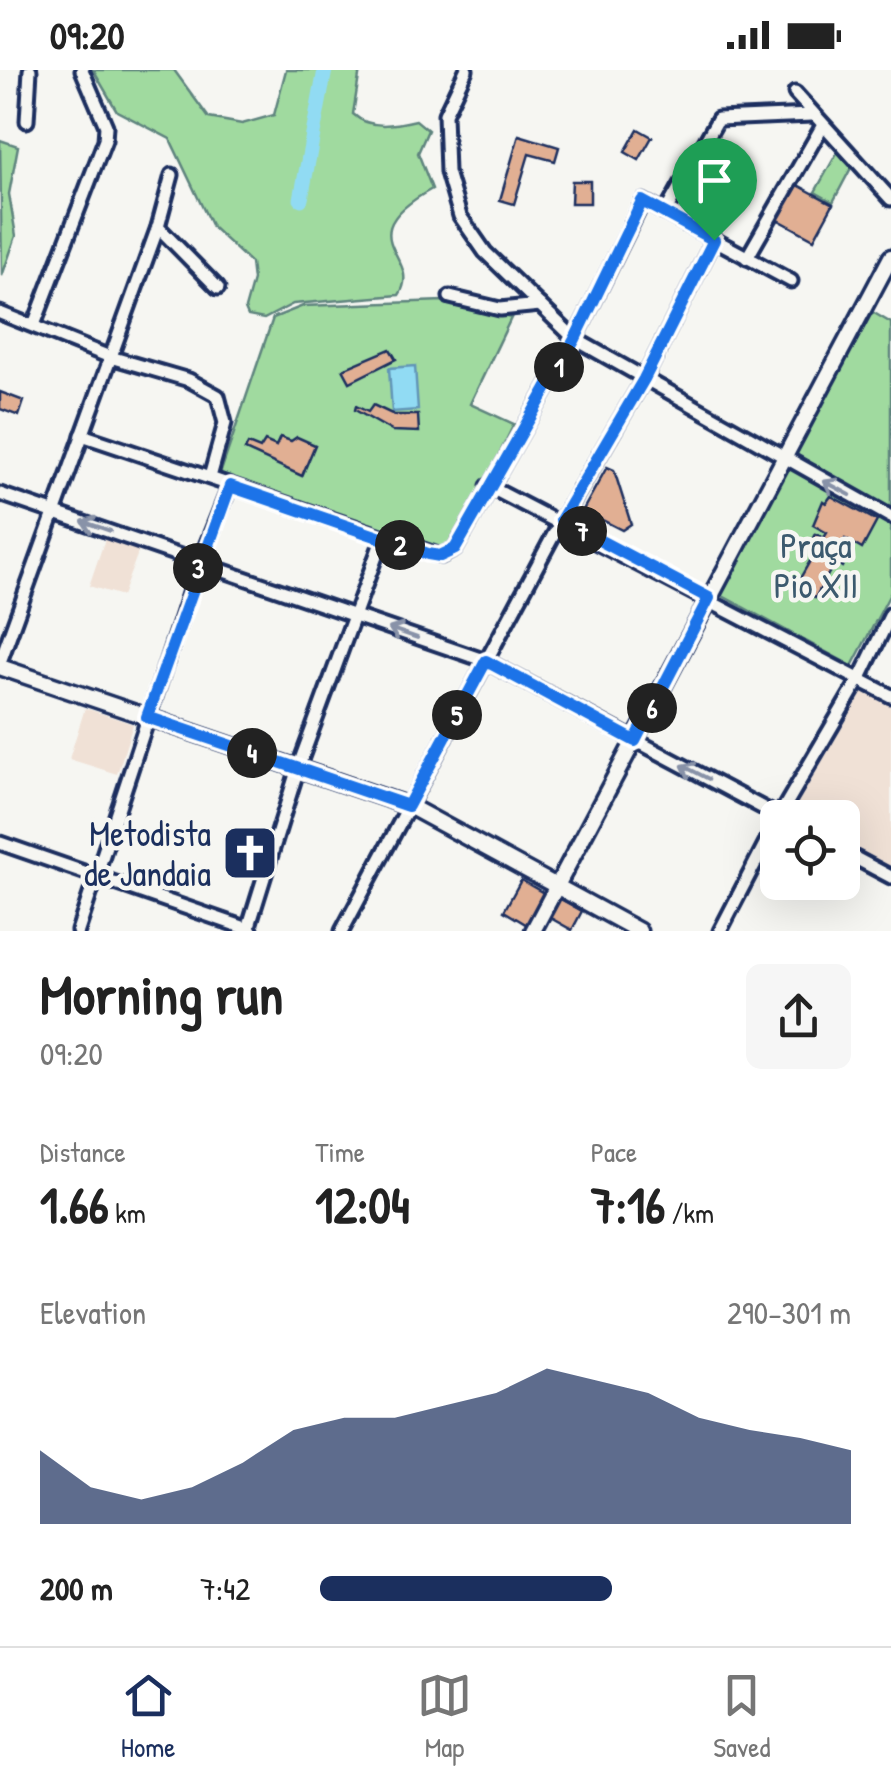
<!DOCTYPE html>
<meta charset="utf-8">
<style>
:root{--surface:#fff;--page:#f6f6f6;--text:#222;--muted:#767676;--line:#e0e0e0;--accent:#1b2f5e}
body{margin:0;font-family:"Patrick Hand",sans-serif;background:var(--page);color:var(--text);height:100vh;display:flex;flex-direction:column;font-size:38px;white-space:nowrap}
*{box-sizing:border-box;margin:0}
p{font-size:32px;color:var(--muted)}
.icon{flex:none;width:55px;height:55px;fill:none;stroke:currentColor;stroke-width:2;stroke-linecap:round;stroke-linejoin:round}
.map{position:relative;height:861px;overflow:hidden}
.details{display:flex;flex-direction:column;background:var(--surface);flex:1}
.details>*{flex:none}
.buttons{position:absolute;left:760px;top:730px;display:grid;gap:20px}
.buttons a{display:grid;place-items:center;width:100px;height:100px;border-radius:15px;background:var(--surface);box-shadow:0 10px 40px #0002;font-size:50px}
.pin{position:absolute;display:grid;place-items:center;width:85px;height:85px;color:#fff;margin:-102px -42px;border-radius:50% 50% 50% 0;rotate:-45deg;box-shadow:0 0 10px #0007}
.pin .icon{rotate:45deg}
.km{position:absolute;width:50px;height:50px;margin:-25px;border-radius:50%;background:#222;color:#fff;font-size:28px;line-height:50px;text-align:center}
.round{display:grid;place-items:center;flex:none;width:105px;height:105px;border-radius:15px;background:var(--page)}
.overview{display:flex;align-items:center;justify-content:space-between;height:170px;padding:0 40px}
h1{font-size:55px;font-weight:800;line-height:75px}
.figures{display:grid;grid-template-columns:repeat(3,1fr);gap:15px;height:170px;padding:10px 40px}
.figures div{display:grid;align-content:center}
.figures b{font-size:50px;font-weight:800}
.figures small{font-size:28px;font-weight:400}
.figures p{font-size:28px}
.chart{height:280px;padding:20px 40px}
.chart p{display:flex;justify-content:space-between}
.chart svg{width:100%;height:180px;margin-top:10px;fill:var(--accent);opacity:.7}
ul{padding:0 40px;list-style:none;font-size:32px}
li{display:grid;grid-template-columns:160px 120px 1fr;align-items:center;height:75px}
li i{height:25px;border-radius:12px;background:var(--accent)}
.status{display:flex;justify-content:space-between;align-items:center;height:70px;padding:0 50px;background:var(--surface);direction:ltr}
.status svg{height:28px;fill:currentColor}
.dock{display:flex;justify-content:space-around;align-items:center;height:140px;border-top:2px solid var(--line);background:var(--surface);font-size:28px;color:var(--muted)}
.dock a{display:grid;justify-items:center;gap:5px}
.dock .selected{color:var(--accent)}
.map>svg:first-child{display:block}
.built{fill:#f0e1d6}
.green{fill:#a0da9f;stroke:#5e847e;stroke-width:2.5}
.water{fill:#91dbf3;stroke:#6296b7;stroke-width:2.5}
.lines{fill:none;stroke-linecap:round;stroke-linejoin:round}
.river{stroke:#91dbf3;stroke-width:15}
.building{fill:#e1af93;stroke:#1b2f5e;stroke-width:2.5}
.minor-casing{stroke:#1b2f5e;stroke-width:19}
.tertiary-casing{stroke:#1b2f5e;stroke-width:21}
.minor{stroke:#f6f6f2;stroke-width:11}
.tertiary{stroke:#f6f6f2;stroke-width:14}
.oneway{stroke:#8892a8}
.route-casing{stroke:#fff;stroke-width:20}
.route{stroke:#1a73e8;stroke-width:12}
.labels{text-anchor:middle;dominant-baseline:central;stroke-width:9;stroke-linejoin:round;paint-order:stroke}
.park-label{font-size:35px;fill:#3c5a6e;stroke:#f6f6f2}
.poi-label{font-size:35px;fill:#1b2f5e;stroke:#f6f6f2;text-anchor:end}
</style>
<div class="status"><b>09:20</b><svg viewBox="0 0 49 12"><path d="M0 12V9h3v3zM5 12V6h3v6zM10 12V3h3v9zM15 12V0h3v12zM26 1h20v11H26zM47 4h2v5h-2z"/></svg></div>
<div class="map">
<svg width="891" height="861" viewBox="0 0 891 861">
<rect width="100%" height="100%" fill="#f6f6f2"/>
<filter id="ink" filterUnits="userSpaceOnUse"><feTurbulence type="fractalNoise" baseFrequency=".01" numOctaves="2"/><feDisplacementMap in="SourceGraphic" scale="20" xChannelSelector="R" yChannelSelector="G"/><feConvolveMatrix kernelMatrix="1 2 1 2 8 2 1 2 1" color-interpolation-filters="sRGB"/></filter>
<g filter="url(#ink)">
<g class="built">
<polygon points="105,469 139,480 122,526 89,516"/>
<polygon points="859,617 891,634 891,799 843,773 842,748 790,744"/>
<polygon points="85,638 133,654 117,704 69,689"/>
</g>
<g class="green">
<path d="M93,0h81l35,48 33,6 32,-9 12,-45h74l-7,44c17,16 42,11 63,6l12,10 -10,23 14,36c-89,49 -7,67 -33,106l-106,9 -29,15 -16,-3 -3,-7 8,-29 -2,-17 -39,-36 -42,-88 -53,-28z"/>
<polygon points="0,70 18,76 9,124 16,166 2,206"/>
<polygon points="838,81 852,96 833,132 815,122"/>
<polygon points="444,231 511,248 470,334 514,354 455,475 439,482 218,410 273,248 303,236"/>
<polygon points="869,240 891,253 891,440 789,384"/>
<polygon points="787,396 891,454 891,522 852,596 719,524"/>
</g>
<polygon class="water" points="415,296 418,340 392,342 389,298"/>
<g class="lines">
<polyline class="river" points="301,129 325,0"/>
</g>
<g class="building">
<polygon points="638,59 652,67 639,90 625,82"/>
<polygon points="519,65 559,77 555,91 529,84 514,134 500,130"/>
<polygon points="572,111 590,111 590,133 571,133"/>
<polygon points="794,113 833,134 814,169 775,148"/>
<polygon points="390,279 396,289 350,312 343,299"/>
<polygon points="0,322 24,331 19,346 0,339"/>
<polygon points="373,335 394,345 418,345 419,362 392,361 355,340 356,336 368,342"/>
<polygon points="280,367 291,371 297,367 315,375 302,406 245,380 248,374 260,379 265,371 276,376"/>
<polygon points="607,397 614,400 631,454 622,460 583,440"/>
<polygon points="831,426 877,451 862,479 845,469 840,479 849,484 842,497 835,492 815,528 792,515 795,508 799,510 814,484 807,480 815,464 824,468 827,463 813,455 823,431 826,433"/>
<polygon points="521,810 547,825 529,856 504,841"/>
<polygon points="557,827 582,841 572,860 547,846"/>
</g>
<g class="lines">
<g class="minor-casing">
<g id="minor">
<polyline points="466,0 445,44 447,102 460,146 485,182 575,269 891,447"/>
<polyline points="795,23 891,129"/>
<polyline points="27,51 30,0"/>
<polyline points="665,143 718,49 812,45"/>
<polyline points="158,157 218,218"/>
<polyline points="747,188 823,55"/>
<polyline points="450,227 500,239 540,235"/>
<polyline points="0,243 110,287 189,310 218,326 225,353 210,407"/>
<polyline points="34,255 105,70 106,56 82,0"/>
<polyline points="82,365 441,486 455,479 575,269 643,131 791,211"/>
<polyline points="488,416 891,626"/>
<polyline points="0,424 486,591 782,748"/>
<polyline points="0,592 158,157 172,105"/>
<polyline points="778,748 859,610 891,544"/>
<polyline points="0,773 251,860"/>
<polyline points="842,781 891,807"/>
<polyline points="248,859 298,698 382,470"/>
<polyline points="78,861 199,493 230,416"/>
<polyline points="342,861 561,451 644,309 714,170"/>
<polyline points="720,861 778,749"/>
</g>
</g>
<g class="tertiary-casing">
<g id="tertiary">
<polyline points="0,597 409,736 639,861"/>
<polyline points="533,861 891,187"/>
</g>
</g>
<use href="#minor" class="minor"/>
<use href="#tertiary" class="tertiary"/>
</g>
<defs><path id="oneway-shaft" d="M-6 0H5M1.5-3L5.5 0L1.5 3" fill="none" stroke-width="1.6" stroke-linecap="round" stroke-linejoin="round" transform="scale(2.5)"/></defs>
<g class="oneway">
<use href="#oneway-shaft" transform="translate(837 418) rotate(-152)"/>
<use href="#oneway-shaft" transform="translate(96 456) rotate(-161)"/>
<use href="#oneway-shaft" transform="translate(403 563) rotate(-161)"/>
<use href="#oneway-shaft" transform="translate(695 702) rotate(-153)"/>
</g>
</g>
<g class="lines" filter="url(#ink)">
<g class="route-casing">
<polygon id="route" points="642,131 714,170 644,309 561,450 709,528 635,671 486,591 408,736 147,647 230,416 428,484 440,486 455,479 575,269"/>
</g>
<use href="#route" class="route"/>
</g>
<defs>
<g id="church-square" transform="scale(2.875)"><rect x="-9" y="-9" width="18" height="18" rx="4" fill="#1b2f5e" stroke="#f6f6f2"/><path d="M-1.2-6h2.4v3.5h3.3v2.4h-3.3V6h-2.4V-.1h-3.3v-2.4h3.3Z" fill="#fff"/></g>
</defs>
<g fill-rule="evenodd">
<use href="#church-square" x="250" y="783"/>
</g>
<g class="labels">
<g class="park-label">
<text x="816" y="475">Praça<tspan x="816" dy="40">Pio XII</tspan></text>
</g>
<g class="poi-label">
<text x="211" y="763">Metodista<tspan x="211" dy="40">de Jandaia</tspan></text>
</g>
</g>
</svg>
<div class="buttons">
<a><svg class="icon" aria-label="locate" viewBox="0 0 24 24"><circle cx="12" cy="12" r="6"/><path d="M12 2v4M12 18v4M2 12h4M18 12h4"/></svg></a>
</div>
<div class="pin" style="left:714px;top:170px;background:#1e9e55"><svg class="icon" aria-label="arrive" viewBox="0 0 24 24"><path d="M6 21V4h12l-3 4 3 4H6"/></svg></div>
<b class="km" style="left:559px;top:297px">1</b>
<b class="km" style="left:400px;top:475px">2</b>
<b class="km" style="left:198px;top:498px">3</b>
<b class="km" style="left:252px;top:683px">4</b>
<b class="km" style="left:457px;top:645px">5</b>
<b class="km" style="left:652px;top:638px">6</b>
<b class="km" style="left:582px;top:461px">7</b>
</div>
<section class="details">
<div class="overview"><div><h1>Morning run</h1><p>09:20</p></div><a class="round"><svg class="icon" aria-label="share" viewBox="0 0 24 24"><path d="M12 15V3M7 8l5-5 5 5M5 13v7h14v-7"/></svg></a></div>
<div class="figures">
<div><p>Distance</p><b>1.66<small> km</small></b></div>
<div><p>Time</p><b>12:04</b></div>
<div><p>Pace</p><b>7:16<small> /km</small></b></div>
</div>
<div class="chart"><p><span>Elevation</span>290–301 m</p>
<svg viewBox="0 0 160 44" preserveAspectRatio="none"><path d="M0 44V26L10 35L20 38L30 35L40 29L50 21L60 18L70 18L80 15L90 12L100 6L110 9L120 12L130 18L140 21L150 23L160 26V44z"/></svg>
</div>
<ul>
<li><b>200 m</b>7:42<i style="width:55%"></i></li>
</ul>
</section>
<nav class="dock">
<a class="selected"><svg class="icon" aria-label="home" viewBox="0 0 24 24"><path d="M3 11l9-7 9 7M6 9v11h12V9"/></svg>Home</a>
<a><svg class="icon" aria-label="map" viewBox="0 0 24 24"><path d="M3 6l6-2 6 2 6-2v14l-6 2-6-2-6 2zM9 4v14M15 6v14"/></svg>Map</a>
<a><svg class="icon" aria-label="saved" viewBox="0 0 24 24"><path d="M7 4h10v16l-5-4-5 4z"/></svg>Saved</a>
</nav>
